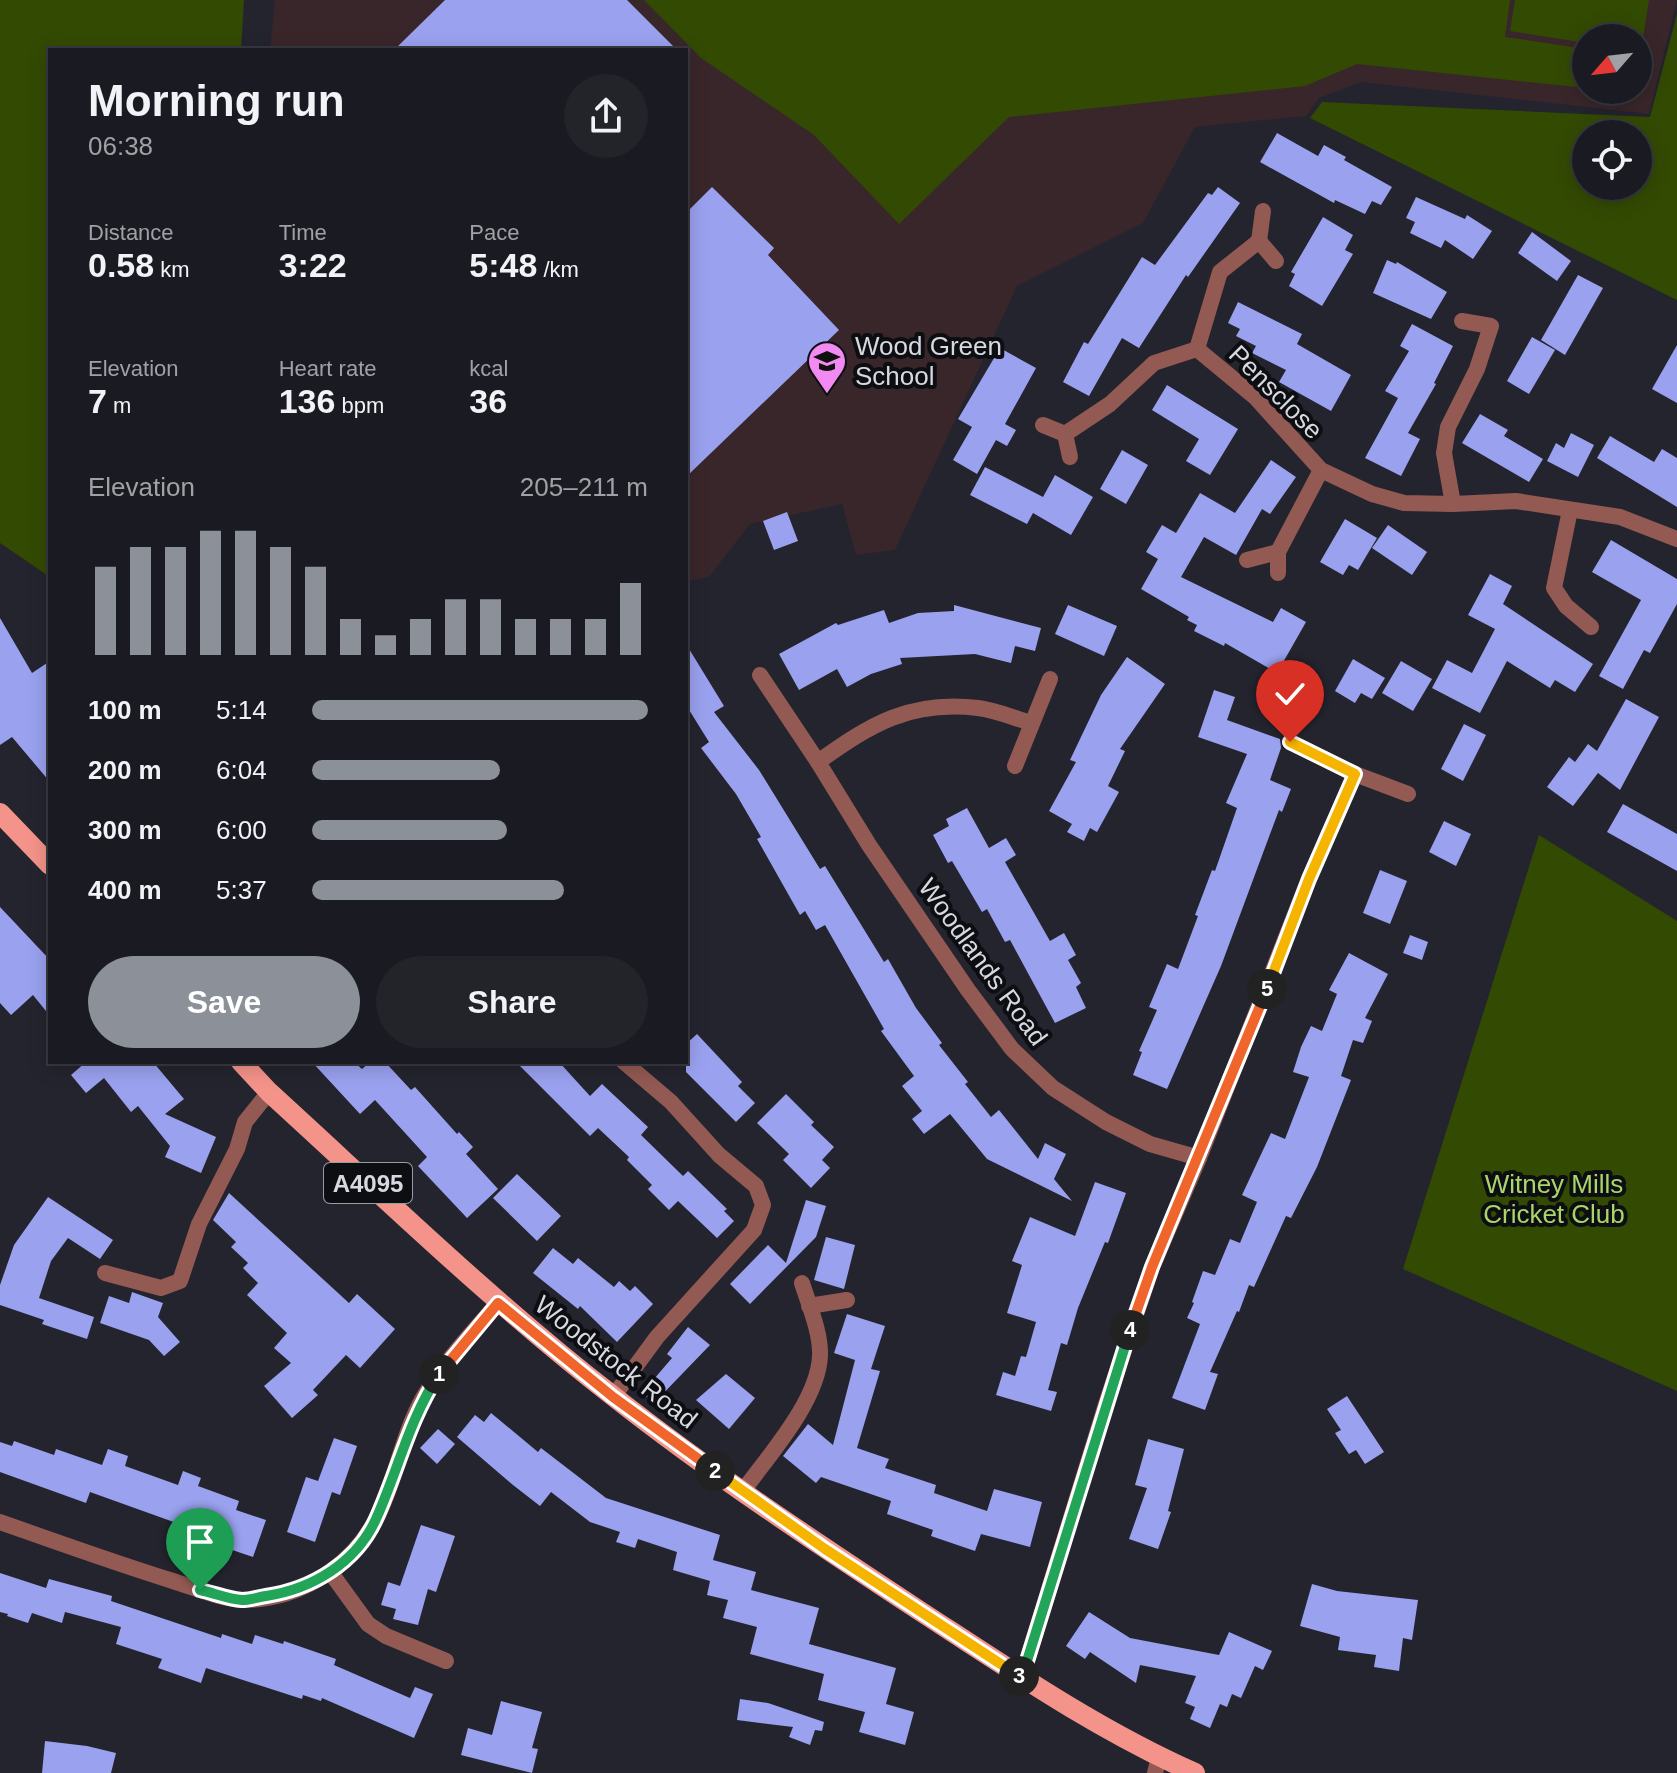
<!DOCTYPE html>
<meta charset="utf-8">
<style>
:root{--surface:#1a1b22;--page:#23242a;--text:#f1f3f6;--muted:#9fa1a5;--line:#383940;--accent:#8c9099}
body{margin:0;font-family:Arial,sans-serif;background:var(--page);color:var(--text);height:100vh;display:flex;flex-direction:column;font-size:30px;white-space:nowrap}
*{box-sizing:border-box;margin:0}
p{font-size:26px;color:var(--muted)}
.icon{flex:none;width:44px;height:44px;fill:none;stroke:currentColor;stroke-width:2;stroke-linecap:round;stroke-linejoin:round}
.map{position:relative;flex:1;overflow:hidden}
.drawer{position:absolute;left:48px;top:48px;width:640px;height:1016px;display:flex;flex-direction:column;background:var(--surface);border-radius:0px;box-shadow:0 4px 20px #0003,0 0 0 2px var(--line)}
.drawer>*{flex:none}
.needle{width:52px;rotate:242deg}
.fabs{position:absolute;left:1572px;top:24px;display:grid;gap:16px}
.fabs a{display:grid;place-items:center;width:80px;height:80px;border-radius:50%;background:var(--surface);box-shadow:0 4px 20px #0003,0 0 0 2px var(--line);font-size:40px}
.pin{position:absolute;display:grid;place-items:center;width:68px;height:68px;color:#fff;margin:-82px -34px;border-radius:50% 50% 50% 0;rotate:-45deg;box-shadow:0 0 8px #0007}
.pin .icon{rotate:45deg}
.km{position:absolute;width:40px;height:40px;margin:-20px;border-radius:50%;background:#222;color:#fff;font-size:22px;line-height:40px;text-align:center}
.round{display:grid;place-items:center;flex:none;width:84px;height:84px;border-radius:42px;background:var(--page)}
.headline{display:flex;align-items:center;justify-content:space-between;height:136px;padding:0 40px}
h1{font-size:44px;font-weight:800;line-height:60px}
.metrics{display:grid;grid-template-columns:repeat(3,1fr);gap:12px;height:136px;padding:8px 40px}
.metrics div{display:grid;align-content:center}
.metrics b{font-size:34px;font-weight:800}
.metrics small{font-size:22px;font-weight:400}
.metrics p{font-size:22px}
.chart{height:224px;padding:16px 40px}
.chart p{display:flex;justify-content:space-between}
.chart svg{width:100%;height:144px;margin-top:8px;stroke:var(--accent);stroke-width:6}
.action{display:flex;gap:16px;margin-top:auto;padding:16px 40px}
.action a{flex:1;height:92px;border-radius:48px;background:var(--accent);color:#fff;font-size:32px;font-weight:800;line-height:92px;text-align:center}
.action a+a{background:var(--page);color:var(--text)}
ul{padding:0 40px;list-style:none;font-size:26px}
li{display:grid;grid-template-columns:128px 96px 1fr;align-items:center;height:60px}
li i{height:20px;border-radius:10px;background:var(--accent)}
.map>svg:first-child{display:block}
.education{fill:#39262a;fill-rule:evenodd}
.green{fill:#334a03;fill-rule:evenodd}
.building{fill:#9aa1ef}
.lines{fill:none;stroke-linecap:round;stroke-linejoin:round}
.minor{stroke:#935953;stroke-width:16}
.primary{stroke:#f4938a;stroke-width:20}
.split-1-casing{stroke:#fff;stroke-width:16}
.split-2-casing{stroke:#fff;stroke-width:16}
.split-3-casing{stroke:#fff;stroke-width:16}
.split-4-casing{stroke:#fff;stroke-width:16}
.split-5-casing{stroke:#fff;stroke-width:16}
.split-6-casing{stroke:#fff;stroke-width:16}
.split-1{stroke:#22a559;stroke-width:10}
.split-2{stroke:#f0652b;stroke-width:10}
.split-3{stroke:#f5b400;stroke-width:10}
.split-4{stroke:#22a559;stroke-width:10}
.split-5{stroke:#f0652b;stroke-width:10}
.split-6{stroke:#f5b400;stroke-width:10}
.labels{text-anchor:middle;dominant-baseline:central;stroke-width:8;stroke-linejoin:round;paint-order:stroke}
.shield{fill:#0d0e12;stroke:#9b9ca2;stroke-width:2}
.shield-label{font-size:24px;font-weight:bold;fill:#d8d9e0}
.poi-label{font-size:26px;fill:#d8d9e0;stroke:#0d0e12;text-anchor:start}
.street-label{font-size:26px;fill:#d8d9e0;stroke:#0d0e12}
.park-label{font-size:26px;fill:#a9d56a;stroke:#0d0e12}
</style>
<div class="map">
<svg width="1677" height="1773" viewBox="0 0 1677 1773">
<rect width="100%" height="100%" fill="#23242e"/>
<path class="education" d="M275,0h1402l-28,114 -288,-32 -42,16 -13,18 -111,11 -52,96 -126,63 -122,264 -39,5 -14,-51 -92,20 -41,53 -23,5v-532h-416zM1586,38h52v52h-52z"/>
<g class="green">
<polygon points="0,0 244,0 241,50 50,50 50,577 0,543"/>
<polygon points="644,0 1510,0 1505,37 1586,49 1586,88 1357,64 1305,86 1009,117 899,224 814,135 701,58"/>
<polygon points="1515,0 1649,0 1641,51 1638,51 1638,38 1586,38 1586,43 1510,31"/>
<path d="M1677,14v286l-367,-182 12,-16 328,15zM1586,134h52v52h-52z"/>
<polygon points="1539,835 1677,921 1677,1391 1403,1269"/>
</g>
<g class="building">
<polygon points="445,0 627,0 677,50 394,50"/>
<polygon points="1277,133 1318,156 1324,145 1346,157 1344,160 1392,187 1381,205 1372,201 1365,214 1335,200 1334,203 1260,162"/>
<polygon points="712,187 774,248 768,255 839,330 686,477 686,213"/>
<polygon points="1218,187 1240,203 1188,277 1186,275 1139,348 1122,338 1089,396 1063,382 1084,342 1088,344 1142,257 1155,265 1208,193 1212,195"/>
<polygon points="1416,197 1465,219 1467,215 1492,231 1473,259 1445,240 1441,248 1410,233 1415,222 1406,218"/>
<polygon points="1323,217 1353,235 1345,250 1353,254 1322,306 1289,286 1295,274 1291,272"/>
<polygon points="1532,232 1571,261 1557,281 1518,253"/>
<polygon points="1387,260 1396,264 1397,262 1447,292 1431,319 1373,293"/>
<polygon points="1578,275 1603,288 1565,355 1541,340"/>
<polygon points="1238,302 1302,334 1297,344 1351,375 1331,411 1279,382 1286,370 1252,353 1256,346 1236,336 1240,329 1228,323"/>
<polygon points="1412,324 1453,346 1434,383 1436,384 1408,433 1420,439 1401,476 1365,458 1398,398 1385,391 1409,351 1400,346"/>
<polygon points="1532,337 1555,350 1529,394 1507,381"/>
<polygon points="1677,345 1677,403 1652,389"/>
<polygon points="1000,348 1036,368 1005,424 1016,430 1007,446 996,440 977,474 953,460 972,427 958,419"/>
<polygon points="1167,385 1238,429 1210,475 1186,461 1199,439 1152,410"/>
<polygon points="1480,414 1508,430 1504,436 1543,459 1529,482 1462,443"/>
<polygon points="1571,433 1594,445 1578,477 1547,461 1556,443 1564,448"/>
<polygon points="1610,436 1654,462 1662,449 1677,458 1677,507 1597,458"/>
<polygon points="1122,450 1148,465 1126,504 1100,489"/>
<polygon points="1271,460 1296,477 1270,514 1262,509 1236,555 1204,537 1181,577 1273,622 1281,608 1306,622 1277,673 1225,643 1224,646 1194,631 1197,625 1187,620 1189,617 1141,589 1158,559 1146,552 1162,525 1176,533 1200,493 1235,513"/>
<polygon points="985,467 1043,497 1055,475 1093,497 1071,535 1033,513 1027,524 970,495"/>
<polygon points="787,512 798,541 774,550 763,521"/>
<polygon points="1345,519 1377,538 1358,570 1349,565 1343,575 1320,562"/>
<polygon points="1388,525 1427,552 1412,575 1372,548"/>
<polygon points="1611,540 1677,579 1677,604 1650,653 1644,650 1623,689 1599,676 1641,600 1592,572"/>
<polygon points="1490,574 1512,586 1503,604 1593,664 1575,692 1555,680 1550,688 1507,661 1480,713 1432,688 1447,660 1472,673 1495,629 1468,615"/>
<polygon points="954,605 1041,628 1035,651 1015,646 1011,663 975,654 900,658 902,664 871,674 847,687 837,669 799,690 779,654 836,623 838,625 884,610 889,623 918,613 954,611"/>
<polygon points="1068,605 1117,626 1104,656 1055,634"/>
<polygon points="0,618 32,673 50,661 50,782 12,737 0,745"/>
<polygon points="686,644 724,706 714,712 759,770 820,869 825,866 884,962 888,959 916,1008 942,1043 939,1045 968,1082 965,1084 991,1117 999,1110 1038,1159 1045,1143 1066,1154 1054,1179 1072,1201 987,1159 950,1114 924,1134 912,1119 922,1111 902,1086 914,1076 881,1031 884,1029 825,925 816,930 805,911 800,915 757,839 761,837 736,794 701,748 709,742 686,705"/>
<polygon points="1127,657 1165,684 1120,749 1125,751 1108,786 1119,792 1097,832 1090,828 1084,841 1067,832 1072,824 1049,811 1076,762 1070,760 1101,695"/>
<polygon points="1353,659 1385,678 1372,699 1361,693 1355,703 1335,691"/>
<polygon points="1401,661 1432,679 1413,711 1382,693"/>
<polygon points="1214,690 1235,697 1227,720 1280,739 1281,748 1270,780 1291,789 1282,812 1279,810 1221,966 1167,1089 1133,1075 1142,1052 1139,1051 1157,1010 1149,1007 1167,964 1178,969 1198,916 1195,915 1212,870 1215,871 1237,808 1226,803 1247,754 1198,737"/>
<polygon points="1626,699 1659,717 1620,790 1598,773 1573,806 1547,787 1569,757 1575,762 1588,744 1597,751"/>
<polygon points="1464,724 1486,735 1463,781 1441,769"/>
<polygon points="1623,804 1677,834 1677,871 1607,832"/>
<polygon points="967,808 989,848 1006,838 1016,855 1005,862 1050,941 1064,933 1076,955 1068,960 1081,983 1076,987 1086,1008 1055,1023 1010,940 1005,942 987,909 982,912 952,861 948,863 933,835 949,826 946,819"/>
<polygon points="1444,821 1471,834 1456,866 1429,852"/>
<polygon points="1380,870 1407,881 1390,924 1363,913"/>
<polygon points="0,907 50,960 50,1016 33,995 11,1015 0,1003"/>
<polygon points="1410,935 1428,942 1422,960 1403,953"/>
<polygon points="1349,953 1388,974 1365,1018 1372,1021 1363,1043 1353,1040 1341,1076 1351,1080 1317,1167 1291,1218 1286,1216 1254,1287 1249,1285 1239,1312 1237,1311 1210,1372 1218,1374 1205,1410 1172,1398 1200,1324 1187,1318 1194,1303 1192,1302 1203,1271 1215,1275 1230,1239 1240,1243 1257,1202 1242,1195 1271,1133 1285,1139 1309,1077 1293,1072 1301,1047 1311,1026 1322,1031 1337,994 1329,990"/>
<polygon points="697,1034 742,1082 738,1086 755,1103 736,1122 686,1072 686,1044"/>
<polygon points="86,1062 153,1062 184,1099 165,1114 216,1137 201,1173 165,1157 170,1146 138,1106 131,1112 104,1078 86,1093 71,1075"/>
<polygon points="312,1062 354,1062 362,1069 370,1062 385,1062 411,1090 415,1087 457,1134 459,1132 473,1147 466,1154 498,1189 467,1218 418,1166 427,1157 375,1100 360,1114"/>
<polygon points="516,1062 559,1062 590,1096 602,1084 648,1127 641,1135 683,1176 688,1171 727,1209 724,1211 734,1221 717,1238 678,1201 669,1210 648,1189 652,1185 627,1160 629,1157 598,1128 590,1136"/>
<polygon points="786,1094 814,1122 811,1125 834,1147 822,1160 830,1168 811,1188 783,1160 789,1154 757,1123"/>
<polygon points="517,1174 561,1216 537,1241 493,1198"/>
<polygon points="1095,1182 1126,1193 1108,1243 1105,1242 1078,1308 1067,1345 1061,1343 1048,1390 1057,1392 1051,1411 996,1395 1003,1372 1015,1376 1021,1356 1026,1357 1036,1322 1007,1313 1022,1265 1012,1261 1030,1217 1075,1236"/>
<polygon points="229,1193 349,1303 357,1294 395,1329 360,1368 346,1355 313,1390 318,1395 292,1418 264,1386 291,1363 274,1348 287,1333 247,1295 258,1283 243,1268 248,1263 231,1247 236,1242 213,1220"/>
<polygon points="48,1197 113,1240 100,1259 68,1238 51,1261 39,1298 94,1317 87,1339 42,1324 44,1320 0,1305 0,1285 14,1245"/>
<polygon points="806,1200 826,1206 816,1237 750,1304 730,1284 768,1245 786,1263"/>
<polygon points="826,1237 855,1245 844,1289 814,1280"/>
<polygon points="553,1248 573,1264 578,1258 614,1287 619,1281 630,1291 635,1286 653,1304 617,1342 580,1306 578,1309 533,1273"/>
<polygon points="132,1292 163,1303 158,1317 180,1342 164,1356 149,1340 100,1323 109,1296 129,1303"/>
<polygon points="847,1314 885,1326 871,1369 880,1371 857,1448 889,1459 885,1468 936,1485 934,1493 987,1511 994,1489 1042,1502 1030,1547 981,1534 975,1551 931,1536 933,1530 887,1514 891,1501 821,1477 816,1483 783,1456 808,1424 833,1445 855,1360 834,1353"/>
<polygon points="688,1327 710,1345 654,1403 642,1393 672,1358 667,1354"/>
<polygon points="726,1374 755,1398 729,1429 696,1400"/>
<polygon points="1347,1396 1384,1452 1365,1464 1356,1450 1349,1454 1335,1433 1341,1430 1327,1409"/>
<polygon points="491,1413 538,1452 541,1448 606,1498 720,1535 713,1560 756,1572 751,1590 819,1608 809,1644 896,1668 886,1704 914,1712 905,1745 859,1732 865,1712 818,1700 824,1674 750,1654 757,1627 723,1618 728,1600 707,1595 710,1581 673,1570 677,1552 638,1539 635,1548 616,1542 620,1532 590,1522 551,1492 540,1506 513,1485 457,1437 475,1415 484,1422"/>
<polygon points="438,1429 455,1444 437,1464 420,1448"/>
<polygon points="334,1438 357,1446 340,1495 332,1492 315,1542 287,1532 306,1477 318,1481"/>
<polygon points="1148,1439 1184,1449 1168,1511 1171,1512 1158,1549 1129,1539 1147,1488 1135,1485"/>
<polygon points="14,1441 54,1455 56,1449 102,1465 108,1449 128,1456 125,1466 178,1485 183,1471 201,1478 198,1486 239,1501 236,1510 266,1520 253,1557 179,1532 182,1525 90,1492 86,1503 0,1472 0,1442 12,1446"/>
<polygon points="421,1525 455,1536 436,1592 428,1589 418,1625 393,1619 396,1609 381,1605 388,1582 400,1586"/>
<polygon points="0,1573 46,1588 49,1579 112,1596 111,1601 221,1638 222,1634 252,1644 255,1635 283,1644 284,1641 336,1659 334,1665 410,1698 415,1687 433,1694 414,1738 322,1698 321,1701 303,1695 302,1699 206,1668 201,1683 158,1668 162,1659 116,1644 121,1627 65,1612 62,1623 32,1613 28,1623 7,1616 8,1614 0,1612"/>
<polygon points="1312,1584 1337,1591 1418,1600 1412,1640 1403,1638 1399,1671 1374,1667 1376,1655 1338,1650 1340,1637 1300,1626"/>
<polygon points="1089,1612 1130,1638 1219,1655 1229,1632 1272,1651 1263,1670 1255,1666 1241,1698 1232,1694 1227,1707 1220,1704 1210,1728 1190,1719 1195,1707 1185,1703 1196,1676 1140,1665 1136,1683 1090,1652 1085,1659 1066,1646"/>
<polygon points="740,1699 768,1703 824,1722 822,1731 815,1730 810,1745 789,1737 793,1727 737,1720"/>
<polygon points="501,1701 542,1712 532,1748 538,1749 532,1773 461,1755 468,1728 492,1735"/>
<polygon points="45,1741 87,1746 116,1753 111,1773 42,1773"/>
</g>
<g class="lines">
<g class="minor">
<polyline points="1259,241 1263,211"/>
<polyline points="1197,349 1220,272 1259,241 1276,261"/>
<polyline points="1043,425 1065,434 1110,404 1154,363 1197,349 1255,397 1321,470 1372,494 1404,503 1453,504 1516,501 1620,517 1677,539"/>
<polyline points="1065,434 1070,457"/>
<polyline points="1453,504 1444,453 1448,427 1477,369 1491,326 1462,321"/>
<polyline points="1570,510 1554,588 1566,606 1591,627"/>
<polyline points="1247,560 1278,552"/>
<polyline points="1278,573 1278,552 1321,470"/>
<polyline points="760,675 818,762 869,845 968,990 1012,1049 1053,1088 1106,1122 1150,1144 1199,1158"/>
<polyline points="1290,742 1355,774"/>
<path d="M818,762c53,-38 92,-62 160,-54 17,2 36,10 53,15"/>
<polyline points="1015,766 1050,679"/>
<polyline points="105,1273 161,1288 180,1281 199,1224 237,1149 245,1122 269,1092"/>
<polyline points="809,1306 847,1300"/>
<polyline points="613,1397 657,1337 754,1230 763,1205 756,1186 719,1155 671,1102 624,1062"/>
<path d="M743,1491c26,-36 75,-90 77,-135 1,-23 -11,-51 -18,-73"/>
<path d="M0,1522c57,20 115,41 173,59 22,7 48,18 71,19 53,0 104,-31 130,-77 21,-38 27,-86 49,-125 20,-35 49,-65 75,-95"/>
<polyline points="331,1573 368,1624 386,1636 446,1661"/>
<polyline points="1022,1677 1106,1404 1152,1267 1199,1158 1309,879 1355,774 1408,794"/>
<polyline points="1155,1773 1159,1757"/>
</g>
<g class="primary">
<polyline points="0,813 50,865"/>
<path d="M241,1062l28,30c113,103 223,210 344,304 98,77 202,146 307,215 89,58 178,119 275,162"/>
</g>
</g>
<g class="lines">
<g class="split-1-casing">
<path id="split-1" d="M200,1590c14,3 28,9 42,10 8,0 17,-3 24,-4 46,-7 90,-33 110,-77 23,-51 32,-97 63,-145"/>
</g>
<g class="split-2-casing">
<polyline id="split-2" points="439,1374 498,1303 613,1397 715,1471"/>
</g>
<g class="split-3-casing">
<polyline id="split-3" points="715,1471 825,1549 1019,1676"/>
</g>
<g class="split-4-casing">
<polyline id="split-4" points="1019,1676 1022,1677 1130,1330"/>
</g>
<g class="split-5-casing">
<polyline id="split-5" points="1130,1330 1152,1267 1267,989"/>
</g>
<g class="split-6-casing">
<polyline id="split-6" points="1267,989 1309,879 1355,774 1290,742"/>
</g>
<use href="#split-1" class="split-1"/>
<use href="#split-2" class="split-2"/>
<use href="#split-3" class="split-3"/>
<use href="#split-4" class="split-4"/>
<use href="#split-5" class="split-5"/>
<use href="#split-6" class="split-6"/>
</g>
<defs>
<g id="school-pin" transform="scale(2)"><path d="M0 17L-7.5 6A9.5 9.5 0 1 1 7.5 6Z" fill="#f28af2" stroke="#0d0e12"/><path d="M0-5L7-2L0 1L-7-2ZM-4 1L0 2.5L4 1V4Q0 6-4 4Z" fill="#111"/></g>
</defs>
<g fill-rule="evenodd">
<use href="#school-pin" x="827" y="361"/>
</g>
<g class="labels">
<rect class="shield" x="324" y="1163" width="88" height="40" rx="6"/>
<g class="shield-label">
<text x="368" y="1183">A4095</text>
</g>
<g class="poi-label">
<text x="855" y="346">Wood Green<tspan x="855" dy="30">School</tspan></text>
</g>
<g class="street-label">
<text transform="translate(1276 392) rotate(45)">Pensclose</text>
<text transform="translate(983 962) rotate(54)">Woodlands Road</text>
<text transform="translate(616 1362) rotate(38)">Woodstock Road</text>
</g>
<g class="park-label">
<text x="1554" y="1184">Witney Mills<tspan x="1554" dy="30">Cricket Club</tspan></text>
</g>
</g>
</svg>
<div class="fabs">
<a><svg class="needle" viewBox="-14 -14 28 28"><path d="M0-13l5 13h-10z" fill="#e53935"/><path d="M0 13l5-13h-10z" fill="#9fa1a5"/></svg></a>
<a><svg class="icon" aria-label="locate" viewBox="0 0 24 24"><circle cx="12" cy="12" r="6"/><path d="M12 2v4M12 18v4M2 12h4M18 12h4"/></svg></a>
</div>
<div class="pin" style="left:200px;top:1590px;background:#1e9e55"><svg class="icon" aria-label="arrive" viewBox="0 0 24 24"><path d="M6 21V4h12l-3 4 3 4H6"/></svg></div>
<div class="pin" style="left:1290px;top:742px;background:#d93025"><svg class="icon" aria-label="check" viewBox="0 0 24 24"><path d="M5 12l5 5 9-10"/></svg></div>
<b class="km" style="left:439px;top:1374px">1</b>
<b class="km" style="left:715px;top:1471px">2</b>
<b class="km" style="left:1019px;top:1676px">3</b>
<b class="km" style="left:1130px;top:1330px">4</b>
<b class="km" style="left:1267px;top:989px">5</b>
<section class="drawer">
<div class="headline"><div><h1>Morning run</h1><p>06:38</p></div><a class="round"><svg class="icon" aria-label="share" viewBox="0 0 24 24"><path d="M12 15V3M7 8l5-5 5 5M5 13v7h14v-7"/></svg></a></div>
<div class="metrics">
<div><p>Distance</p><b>0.58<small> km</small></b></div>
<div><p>Time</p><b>3:22</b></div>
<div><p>Pace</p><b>5:48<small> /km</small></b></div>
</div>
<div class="metrics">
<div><p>Elevation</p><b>7<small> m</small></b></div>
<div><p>Heart rate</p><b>136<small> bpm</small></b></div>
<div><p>kcal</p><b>36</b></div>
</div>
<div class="chart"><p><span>Elevation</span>205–211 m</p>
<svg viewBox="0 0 160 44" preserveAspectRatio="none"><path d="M5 44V17M15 44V11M25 44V11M35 44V6M45 44V6M55 44V11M65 44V17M75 44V33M85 44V38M95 44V33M105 44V27M115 44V27M125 44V33M135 44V33M145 44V33M155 44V22"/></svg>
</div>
<ul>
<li><b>100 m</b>5:14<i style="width:100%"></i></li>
<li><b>200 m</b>6:04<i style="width:56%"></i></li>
<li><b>300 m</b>6:00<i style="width:58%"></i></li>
<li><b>400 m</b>5:37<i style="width:75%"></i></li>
</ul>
<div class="action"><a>Save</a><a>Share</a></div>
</section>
</div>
